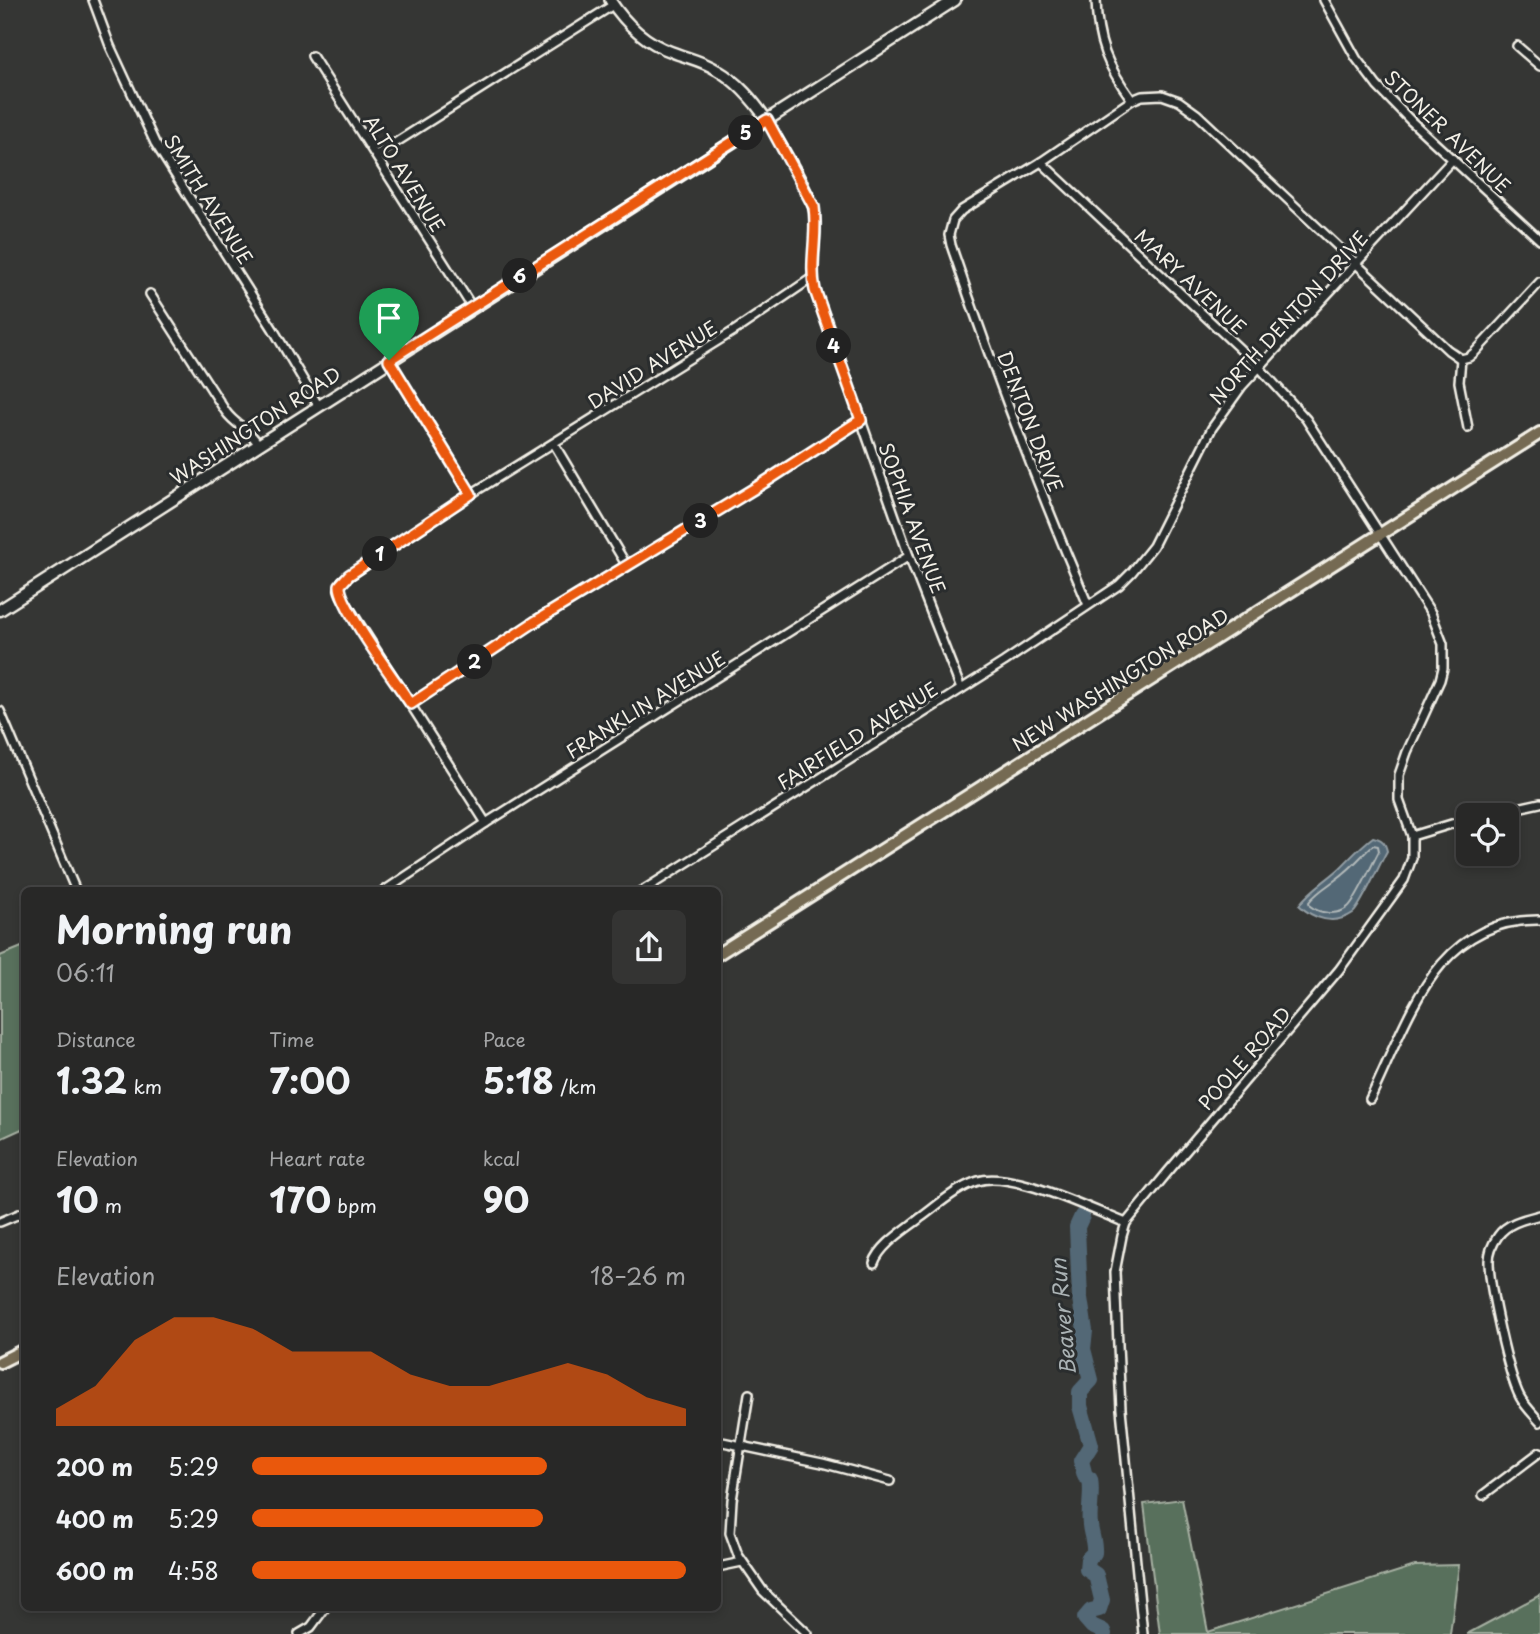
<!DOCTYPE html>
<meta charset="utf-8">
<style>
:root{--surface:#282827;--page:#343433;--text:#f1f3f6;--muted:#a5a6a7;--line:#444;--accent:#ea580c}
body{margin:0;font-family:"Playpen Sans",sans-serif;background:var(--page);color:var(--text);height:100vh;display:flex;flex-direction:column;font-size:26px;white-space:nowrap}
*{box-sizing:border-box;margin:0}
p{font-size:23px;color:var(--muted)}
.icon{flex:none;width:38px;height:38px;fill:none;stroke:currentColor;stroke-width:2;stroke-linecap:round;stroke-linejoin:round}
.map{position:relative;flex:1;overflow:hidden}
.details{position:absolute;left:21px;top:887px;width:700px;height:724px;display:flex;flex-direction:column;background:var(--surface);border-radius:10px;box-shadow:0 4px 10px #0003,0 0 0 2px var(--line)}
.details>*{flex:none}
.controls{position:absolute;left:1456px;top:803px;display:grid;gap:14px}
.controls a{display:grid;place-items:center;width:63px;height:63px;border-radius:10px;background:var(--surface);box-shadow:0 4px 10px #0003,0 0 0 2px var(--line);font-size:35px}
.pin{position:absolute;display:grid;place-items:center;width:60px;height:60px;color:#fff;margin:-72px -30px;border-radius:50% 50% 50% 0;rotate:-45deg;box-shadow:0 0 7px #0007}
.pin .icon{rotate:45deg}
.km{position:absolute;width:35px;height:35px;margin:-18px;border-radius:50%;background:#222;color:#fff;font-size:19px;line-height:35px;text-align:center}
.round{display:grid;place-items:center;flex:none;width:74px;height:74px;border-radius:10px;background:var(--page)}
.overview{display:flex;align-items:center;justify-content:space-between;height:119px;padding:0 35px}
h1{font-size:38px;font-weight:700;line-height:52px}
.figures{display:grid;grid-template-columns:repeat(3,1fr);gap:10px;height:119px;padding:7px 35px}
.figures div{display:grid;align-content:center}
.figures b{font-size:35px;font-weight:700}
.figures small{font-size:19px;font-weight:400}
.figures p{font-size:19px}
.chart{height:196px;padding:14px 35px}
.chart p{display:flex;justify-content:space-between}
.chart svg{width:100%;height:126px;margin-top:7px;fill:var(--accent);opacity:.7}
ul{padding:0 35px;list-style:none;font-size:23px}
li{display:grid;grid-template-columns:112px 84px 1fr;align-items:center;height:52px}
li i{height:18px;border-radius:9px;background:var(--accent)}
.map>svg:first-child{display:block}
.green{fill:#586f5b;stroke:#a6b0a2;stroke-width:2}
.water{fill:#526776;stroke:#939ea4;stroke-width:2}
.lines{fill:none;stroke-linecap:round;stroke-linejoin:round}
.shore{stroke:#b3baba;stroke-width:2}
.river{stroke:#526776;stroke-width:16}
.minor-casing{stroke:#f4f1e8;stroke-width:12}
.tertiary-casing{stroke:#f4f1e8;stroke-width:14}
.secondary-casing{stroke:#f4f1e8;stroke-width:15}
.primary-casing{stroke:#f4f1e8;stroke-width:16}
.minor{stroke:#2a2d2e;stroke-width:7}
.tertiary{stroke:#2a2d2e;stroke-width:9}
.secondary{stroke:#2a2d2e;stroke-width:10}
.primary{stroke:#746b52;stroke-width:10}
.route-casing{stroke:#fff;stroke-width:14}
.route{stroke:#ea580c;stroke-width:9}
.labels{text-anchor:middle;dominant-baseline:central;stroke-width:6;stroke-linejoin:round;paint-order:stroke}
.street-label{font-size:19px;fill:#f4f1e8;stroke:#2a2d2e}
.water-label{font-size:21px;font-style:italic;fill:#abb3b5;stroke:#2a2d2e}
</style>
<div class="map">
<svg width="1540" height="1634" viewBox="0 0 1540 1634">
<rect width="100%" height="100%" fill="#353634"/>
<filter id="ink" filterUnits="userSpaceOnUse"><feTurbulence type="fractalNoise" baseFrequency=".0143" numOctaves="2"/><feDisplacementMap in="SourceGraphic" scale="14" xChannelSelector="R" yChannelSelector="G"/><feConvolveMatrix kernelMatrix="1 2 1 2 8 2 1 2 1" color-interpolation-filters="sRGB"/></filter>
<g filter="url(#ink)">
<g class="green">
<polygon points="24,946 24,1128 0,1139 0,956"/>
<polygon points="1182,1499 1208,1632 1415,1566 1459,1565 1450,1634 1160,1634 1144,1504"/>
<polygon points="1540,1595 1540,1634 1467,1634"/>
</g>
<path class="water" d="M1373,837c9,2 12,5 14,14 -7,12 -26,56 -34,62 -19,13 -40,6 -54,-8 12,-16 27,-24 41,-37 11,-11 21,-22 33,-31z"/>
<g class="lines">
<path class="shore" d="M1373,845l5,1 1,5c-6,11 -23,50 -31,56 -10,9 -28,7 -38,-1l-1,-4c9,-12 24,-19 35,-29 11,-9 19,-19 29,-28z"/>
<path class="river" d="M1082,1216l-5,11 3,71 5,33 -2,18 8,31 -11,12v14l11,39 -10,16 4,15 5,3c3,15 -2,31 0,46 1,10 5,18 4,28l-6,6 -1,10 9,6 6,25 -3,9 -8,2 -6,7 7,8 11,5 1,3"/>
<g class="minor-casing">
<g id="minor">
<polyline points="93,0 110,46 155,143 273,329 318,405"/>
<path d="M1096,0c1,42 11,66 36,100"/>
<polyline points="1324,0 1356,58 1377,86 1411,121 1540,240"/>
<polyline points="1517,46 1540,66"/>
<polyline points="312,56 472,307"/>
<path d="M767,120c14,26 46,71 48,99 3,24 -6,47 0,71l94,266 52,133"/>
<polyline points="376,155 613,5"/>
<polyline points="1041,162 1259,367 1306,419 1431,613 1443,644 1443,668 1440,680 1407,752 1399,775 1399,800 1412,836 1412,858 1404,880 1339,970 1167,1173 1126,1223 1122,1236 1115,1272 1118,1345 1121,1409 1143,1634"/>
<path d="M150,294l76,118c10,14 23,16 32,32"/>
<polyline points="1461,359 1469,357 1475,352 1540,282"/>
<polyline points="1461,359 1459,382 1468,428"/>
<polyline points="389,360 471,494"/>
<polyline points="554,444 627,566"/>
<path d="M1088,605c-50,-118 -96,-238 -137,-360l-2,-10 4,-15 9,-10 79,-48 91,-62 10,-4 20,-1 17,6 18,13 251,236 13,9"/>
<polyline points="411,704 536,621 765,482 861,420"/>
<polyline points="0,711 76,891"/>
<polyline points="1481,816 1540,803"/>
<polyline points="486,823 341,595 339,590 342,581 471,494 737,329 812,278"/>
<polyline points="1412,836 1468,819"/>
<polyline points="384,891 486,823 909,556"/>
<polyline points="642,891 1004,662 1119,585 1132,572 1153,546 1212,428 1242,386 1453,159"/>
<path d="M1370,1099c38,-77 64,-181 170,-179"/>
<path d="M1540,1215c-15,4 -32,7 -42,21 -5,7 -9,16 -9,25 0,25 19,113 31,136 5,9 13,17 20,25"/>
<polyline points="0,1222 24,1212"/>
<path d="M874,1263c6,-18 31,-33 46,-45 18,-13 36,-30 58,-37 34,-11 114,29 148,42"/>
<polyline points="749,1394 732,1500 730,1533 738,1555 763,1591 808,1634"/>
<polyline points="718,1441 822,1463 890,1481"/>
<polyline points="1483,1495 1540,1452"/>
<polyline points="718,1567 742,1562"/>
<polyline points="299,1634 311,1627 325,1608"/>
</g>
</g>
<g class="tertiary-casing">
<path id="tertiary" d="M610,0c15,23 36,43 62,52 15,6 31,9 45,18 21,12 36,30 50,50"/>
</g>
<g class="secondary-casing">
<polyline id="secondary" points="0,610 955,0"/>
</g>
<g class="primary-casing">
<g id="primary">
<polyline points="718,954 1540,433"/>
<polyline points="0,1362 24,1350"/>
</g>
</g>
<use href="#minor" class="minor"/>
<use href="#tertiary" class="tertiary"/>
<use href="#secondary" class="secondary"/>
<use href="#primary" class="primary"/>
</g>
</g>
<g class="lines" filter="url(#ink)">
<g class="route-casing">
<path id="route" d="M767,120l47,87c4,28 -5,56 1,83l46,130 -96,62 -229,139 -125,83c-14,-21 -73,-100 -71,-119l9,-10 122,-81 -82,-134z"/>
</g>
<use href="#route" class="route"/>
</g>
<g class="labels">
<g class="street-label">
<text transform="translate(1448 131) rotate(44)">STONER AVENUE</text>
<text transform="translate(405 173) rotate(58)">ALTO AVENUE</text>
<text transform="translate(209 199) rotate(58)">SMITH AVENUE</text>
<text transform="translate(1191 281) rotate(43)">MARY AVENUE</text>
<text transform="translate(1288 317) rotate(-48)">NORTH DENTON DRIVE</text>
<text transform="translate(652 364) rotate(-32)">DAVID AVENUE</text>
<text transform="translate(1031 421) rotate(69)">DENTON DRIVE</text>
<text transform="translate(255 425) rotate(-33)">WASHINGTON ROAD</text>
<text transform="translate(913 518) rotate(70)">SOPHIA AVENUE</text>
<text transform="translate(1120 679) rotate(-32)">NEW WASHINGTON ROAD</text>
<text transform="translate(645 704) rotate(-32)">FRANKLIN AVENUE</text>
<text transform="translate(857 735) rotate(-32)">FAIRFIELD AVENUE</text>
<text transform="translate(1244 1058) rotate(-49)">POOLE ROAD</text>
</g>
<g class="water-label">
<text transform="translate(1062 1317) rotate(-95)">Beaver Run</text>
</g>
</g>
</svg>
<div class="controls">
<a><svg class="icon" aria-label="locate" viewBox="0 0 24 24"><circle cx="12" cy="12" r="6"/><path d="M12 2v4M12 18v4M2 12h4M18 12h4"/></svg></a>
</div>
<div class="pin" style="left:389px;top:360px;background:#1e9e55"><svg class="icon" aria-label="arrive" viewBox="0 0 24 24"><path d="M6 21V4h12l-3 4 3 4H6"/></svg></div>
<b class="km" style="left:380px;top:554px">1</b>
<b class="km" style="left:475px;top:662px">2</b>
<b class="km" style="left:701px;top:521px">3</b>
<b class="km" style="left:834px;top:346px">4</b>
<b class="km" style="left:746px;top:133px">5</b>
<b class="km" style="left:520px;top:276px">6</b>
<section class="details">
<div class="overview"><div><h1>Morning run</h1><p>06:11</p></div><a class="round"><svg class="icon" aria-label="share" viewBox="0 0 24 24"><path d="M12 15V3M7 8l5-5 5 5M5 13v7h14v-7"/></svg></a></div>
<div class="figures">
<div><p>Distance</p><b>1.32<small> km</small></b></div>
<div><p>Time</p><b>7:00</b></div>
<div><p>Pace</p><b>5:18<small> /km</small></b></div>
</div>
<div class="figures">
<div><p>Elevation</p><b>10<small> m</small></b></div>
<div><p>Heart rate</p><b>170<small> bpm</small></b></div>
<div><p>kcal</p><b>90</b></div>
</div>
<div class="chart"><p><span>Elevation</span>18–26 m</p>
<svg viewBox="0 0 160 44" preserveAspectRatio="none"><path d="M0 44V38L10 30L20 14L30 6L40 6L50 10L60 18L70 18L80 18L90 26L100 30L110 30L120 26L130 22L140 26L150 34L160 38V44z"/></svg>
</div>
<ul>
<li><b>200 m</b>5:29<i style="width:68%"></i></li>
<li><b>400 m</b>5:29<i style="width:67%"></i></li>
<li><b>600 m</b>4:58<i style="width:100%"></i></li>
</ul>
</section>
</div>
